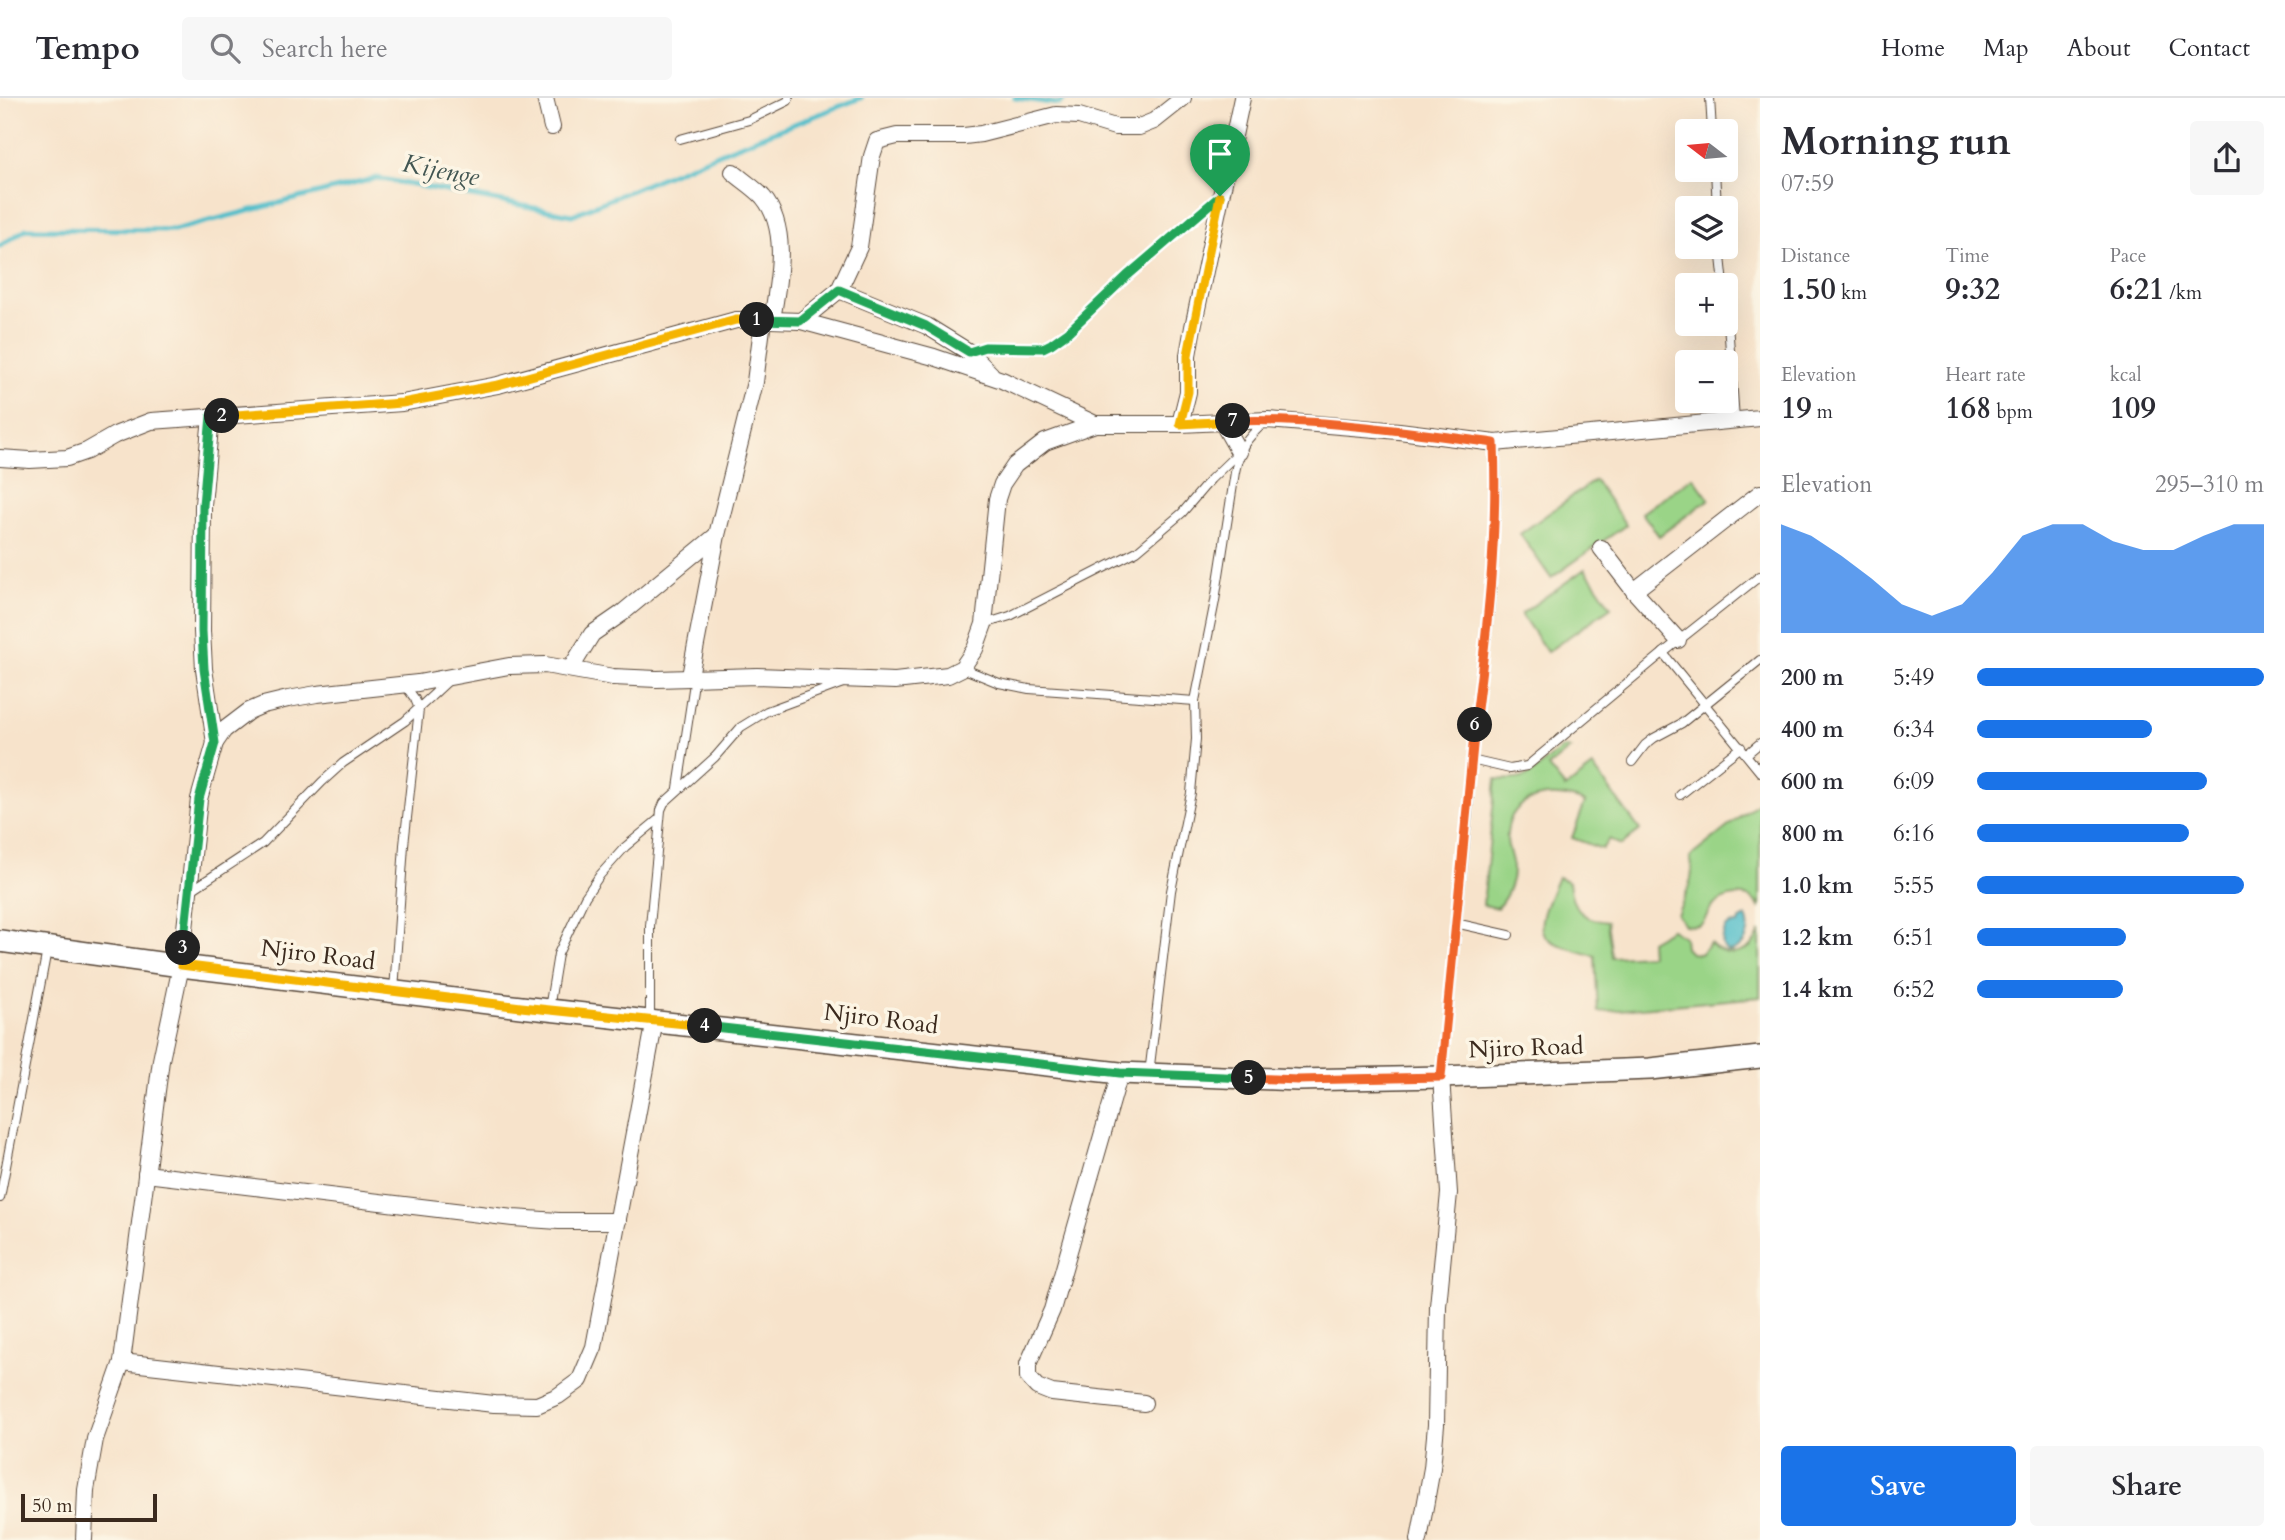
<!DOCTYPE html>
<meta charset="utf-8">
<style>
:root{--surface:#fff;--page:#f7f7f7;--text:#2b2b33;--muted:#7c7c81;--line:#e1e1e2;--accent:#1a73e8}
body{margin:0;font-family:Cardo,serif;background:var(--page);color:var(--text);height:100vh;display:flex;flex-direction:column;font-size:26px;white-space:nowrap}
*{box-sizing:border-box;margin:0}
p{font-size:23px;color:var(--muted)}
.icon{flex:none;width:38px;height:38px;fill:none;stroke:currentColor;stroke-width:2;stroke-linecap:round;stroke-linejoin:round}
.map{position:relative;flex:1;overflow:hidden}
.panel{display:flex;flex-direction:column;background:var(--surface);width:525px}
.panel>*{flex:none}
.needle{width:46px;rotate:286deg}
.tools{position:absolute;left:1675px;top:21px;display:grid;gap:14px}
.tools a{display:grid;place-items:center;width:63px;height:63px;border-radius:7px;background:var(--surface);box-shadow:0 7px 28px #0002;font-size:35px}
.scale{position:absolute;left:21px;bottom:18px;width:136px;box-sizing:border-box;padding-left:7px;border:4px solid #3b2a1e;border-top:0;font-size:19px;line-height:24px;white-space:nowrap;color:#3b2a1e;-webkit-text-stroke:5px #fcf5e5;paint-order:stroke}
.pin{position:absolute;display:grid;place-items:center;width:60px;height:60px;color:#fff;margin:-72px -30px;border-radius:50% 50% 50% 0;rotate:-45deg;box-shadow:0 0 7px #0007}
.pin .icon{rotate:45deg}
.km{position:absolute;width:35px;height:35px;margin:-18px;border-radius:50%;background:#222;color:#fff;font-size:19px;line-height:35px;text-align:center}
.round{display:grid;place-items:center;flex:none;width:74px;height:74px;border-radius:7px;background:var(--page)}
.summary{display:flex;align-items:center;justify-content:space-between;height:119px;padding:0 21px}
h1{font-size:38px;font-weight:700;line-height:52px}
.figures{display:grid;grid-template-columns:repeat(3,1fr);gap:10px;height:119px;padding:7px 21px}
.figures div{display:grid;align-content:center}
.figures b{font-size:30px;font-weight:700}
.figures small{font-size:19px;font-weight:400}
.figures p{font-size:19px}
.chart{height:196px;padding:14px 21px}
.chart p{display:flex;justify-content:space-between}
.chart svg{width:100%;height:126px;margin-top:7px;fill:var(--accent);opacity:.7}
.cta{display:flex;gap:14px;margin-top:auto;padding:14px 21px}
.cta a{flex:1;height:80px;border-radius:7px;background:var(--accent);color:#fff;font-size:28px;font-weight:700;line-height:80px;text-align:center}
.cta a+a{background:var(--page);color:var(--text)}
ul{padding:0 21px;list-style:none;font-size:23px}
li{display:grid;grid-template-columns:112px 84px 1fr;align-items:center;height:52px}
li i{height:18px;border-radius:9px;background:var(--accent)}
header{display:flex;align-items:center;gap:42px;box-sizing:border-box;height:98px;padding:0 35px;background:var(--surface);border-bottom:2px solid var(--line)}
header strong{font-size:33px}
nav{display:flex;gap:38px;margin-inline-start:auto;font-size:24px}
.search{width:490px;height:63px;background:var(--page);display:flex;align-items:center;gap:18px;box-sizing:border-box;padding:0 24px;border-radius:7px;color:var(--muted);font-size:26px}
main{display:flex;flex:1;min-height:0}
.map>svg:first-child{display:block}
.green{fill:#9ad487;stroke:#6a7f52;stroke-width:2}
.water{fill:#51beca;stroke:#467474;stroke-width:2}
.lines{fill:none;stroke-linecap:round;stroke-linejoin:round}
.stream{stroke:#51beca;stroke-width:5}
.service-casing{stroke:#574638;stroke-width:10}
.minor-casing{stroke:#574638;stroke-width:18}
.tertiary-casing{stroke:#574638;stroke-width:24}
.path{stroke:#574638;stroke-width:3.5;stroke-dasharray:5 5;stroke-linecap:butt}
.service{stroke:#fff;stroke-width:8}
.minor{stroke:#fff;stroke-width:16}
.tertiary{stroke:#fff;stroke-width:21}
.split-1-casing{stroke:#fff;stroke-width:14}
.split-2-casing{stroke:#fff;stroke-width:14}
.split-3-casing{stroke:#fff;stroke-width:14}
.split-4-casing{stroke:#fff;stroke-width:14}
.split-5-casing{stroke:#fff;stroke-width:14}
.split-6-casing{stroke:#fff;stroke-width:14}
.split-7-casing{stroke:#fff;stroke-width:14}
.split-8-casing{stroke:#fff;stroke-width:14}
.split-1{stroke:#22a559;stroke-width:9}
.split-2{stroke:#f5b400;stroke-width:9}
.split-3{stroke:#22a559;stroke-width:9}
.split-4{stroke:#f5b400;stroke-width:9}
.split-5{stroke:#22a559;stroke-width:9}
.split-6{stroke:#f0652b;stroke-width:9}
.split-7{stroke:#f0652b;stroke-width:9}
.split-8{stroke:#f5b400;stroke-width:9}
.labels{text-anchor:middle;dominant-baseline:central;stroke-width:7;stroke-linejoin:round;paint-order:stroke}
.street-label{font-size:24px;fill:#3b2a1e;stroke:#fcf5e5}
.water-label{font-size:26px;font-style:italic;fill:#425652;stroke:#fcf5e5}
</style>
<header>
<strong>Tempo</strong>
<div class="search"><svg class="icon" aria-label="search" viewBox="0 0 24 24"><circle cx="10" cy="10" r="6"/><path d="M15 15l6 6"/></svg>Search here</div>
<nav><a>Home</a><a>Map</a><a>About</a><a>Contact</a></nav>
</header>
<main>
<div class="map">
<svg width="1760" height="1442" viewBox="0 0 1760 1442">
<rect width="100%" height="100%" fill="#fcf5e5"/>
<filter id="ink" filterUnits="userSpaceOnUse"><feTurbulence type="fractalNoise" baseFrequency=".0143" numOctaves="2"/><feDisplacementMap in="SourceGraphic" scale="14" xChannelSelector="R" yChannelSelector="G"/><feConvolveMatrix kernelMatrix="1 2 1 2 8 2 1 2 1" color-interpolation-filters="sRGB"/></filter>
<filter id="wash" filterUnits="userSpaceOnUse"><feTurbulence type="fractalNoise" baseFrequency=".00686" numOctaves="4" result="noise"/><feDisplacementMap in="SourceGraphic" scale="28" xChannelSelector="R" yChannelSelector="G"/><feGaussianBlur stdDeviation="1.57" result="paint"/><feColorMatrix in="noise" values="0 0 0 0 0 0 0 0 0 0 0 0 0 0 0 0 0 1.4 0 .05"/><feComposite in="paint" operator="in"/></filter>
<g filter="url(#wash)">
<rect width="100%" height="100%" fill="#f7e3cb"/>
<g class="green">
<polygon points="1693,379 1709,401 1659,438 1642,415"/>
<polygon points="1595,382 1626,427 1551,480 1520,436"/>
<polygon points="1585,471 1611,509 1547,554 1521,516"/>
<path d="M1564,650l6,1 -22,18 17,21 28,-21 47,63 -19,15 -12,-6 -7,10 -30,-11 13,-36c-30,-12 -75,-9 -78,32 -1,10 3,18 5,28 4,15 -4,34 -15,46l-14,-3 13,-126c43,4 38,-14 68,-31z"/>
<path d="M1760,703v108c-8,-20 -37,-15 -49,-1 -3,4 -5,11 -9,15 -4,4 -11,3 -17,2l-8,-10c7,-19 20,-37 13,-58z"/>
<path d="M1558,779l11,5c2,26 12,37 38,40l5,35 39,-2 -1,-14 21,-12 13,8 1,11 5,5 10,1 10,-11c18,18 40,12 50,-11v65l-162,15 -3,-56c-64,-18 -63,-19 -37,-79z"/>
</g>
<path class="water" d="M1746,819c14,30 -35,53 -21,12l4,-4 9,-1 1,-3z"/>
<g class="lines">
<g class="stream">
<polyline points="1015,0 1059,6 1065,0"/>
<polyline points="0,148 26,131 174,132 377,80 572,117 732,50 861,0"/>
</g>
</g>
</g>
<g filter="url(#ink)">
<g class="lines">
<g class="service-casing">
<g id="service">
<polyline points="1710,0 1712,33"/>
<polyline points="680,41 749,22 788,3 789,0"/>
<polyline points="1715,72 1717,110"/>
<polyline points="1720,149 1724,187"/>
<polyline points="1726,198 1735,321"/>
<polyline points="984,526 1010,518 1137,453 1182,415 1211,381 1239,354"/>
<polyline points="1663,555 1760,674"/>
<polyline points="962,570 999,585 1029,591 1195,603"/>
<polyline points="1747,656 1760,645"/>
<polyline points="1471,662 1510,671 1527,668 1663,555 1760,478"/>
<polyline points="1632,664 1645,647 1654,640 1682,625 1760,562"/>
<polyline points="678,690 695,578"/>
<polyline points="1680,697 1741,649"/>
<polyline points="190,793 263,745 322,684 343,665 405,623 450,581"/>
<polyline points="1455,825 1509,837"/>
<polyline points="394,893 404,747 419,611 415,601 404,586"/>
<polyline points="549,911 558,856 585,799 600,777 625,749 660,720"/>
<polyline points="650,922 650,828 661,712 664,705 715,659 741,629 767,613 843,585"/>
<path d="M1149,976l22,-183 20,-98 5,-54 -1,-38 20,-100 20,-129c5,-25 11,-33 30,-50"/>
<polyline points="1441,979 1468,714 1471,662 1490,505 1496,396 1495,345"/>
<polyline points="0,1100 47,852"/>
</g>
</g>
<g class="minor-casing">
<g id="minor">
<polyline points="545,0 552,29"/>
<path d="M733,74c9,8 22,16 30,25 27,32 15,85 9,123"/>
<polyline points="839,192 927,228 969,254 991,276"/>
<polyline points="801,223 839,192 859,149 872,58 877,43 897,38 964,38 981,36 1056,17 1079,18 1115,29 1139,29 1154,23 1183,0"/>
<polyline points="211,318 203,407 202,533 204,571 215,645"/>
<polyline points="1222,324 1239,354"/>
<polyline points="1180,326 1188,294 1188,257 1193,229 1242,0"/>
<polyline points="0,360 30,362 67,360 87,353 115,337 151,323 402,305 498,287 736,222 772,222 801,223 934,259 1002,282 1095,326"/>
<polyline points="1601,450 1634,493 1678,542"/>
<polyline points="1634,493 1760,395"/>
<polyline points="571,570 592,536 621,516 717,437"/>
<polyline points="690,578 717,437 755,284 763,222"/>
<polyline points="1120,975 1052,1212 1028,1266 1028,1279 1037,1289 1052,1295 1144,1305"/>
<polyline points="146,1076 513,1120 559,1123 618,1123"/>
<polyline points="122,1264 494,1306 537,1307 558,1298 580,1282 594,1249 655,922"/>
<polyline points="84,1442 86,1392 95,1341 122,1264 161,962 181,868 199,701 215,645 224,632 249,613 263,607 288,601 317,596 418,585 509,568 545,567 613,579 657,581 757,578 895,583 948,577 962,570 975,551 984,526 997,401 1002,386 1015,367 1045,344 1095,326 1180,326 1268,322 1399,333 1495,345 1760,320"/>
<polyline points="1419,1442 1432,1370 1436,1327 1438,1208 1449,1095 1441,979"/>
</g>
</g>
<g class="tertiary-casing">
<polyline id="tertiary" points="0,843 181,868 521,909 1120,975 1298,982 1441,979 1650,971 1760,959"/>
</g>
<path class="path" d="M988,249l55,1c32,-14 57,-47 82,-71 24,-22 50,-42 75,-63"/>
<use href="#service" class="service"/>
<use href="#minor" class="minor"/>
<use href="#tertiary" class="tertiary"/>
</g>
</g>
<g class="lines" filter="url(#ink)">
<g class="split-1-casing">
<polyline id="split-1" points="757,222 800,223 839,192 926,228 969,254 985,249 1043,250 1051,246 1068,234 1127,178 1220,98"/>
</g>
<g class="split-2-casing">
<polyline id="split-2" points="222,318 402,305 498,287 736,222 757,222"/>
</g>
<g class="split-3-casing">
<polyline id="split-3" points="183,850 199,701 215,645 204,571 202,533 203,407 211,318 222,318"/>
</g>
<g class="split-4-casing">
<polyline id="split-4" points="183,850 181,867 521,909 705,928"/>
</g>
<g class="split-5-casing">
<polyline id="split-5" points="705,928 1120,975 1249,980"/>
</g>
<g class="split-6-casing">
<polyline id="split-6" points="1249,980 1298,982 1441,979 1475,627"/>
</g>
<g class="split-7-casing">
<path id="split-7" d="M1233,323c87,-3 175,11 261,22 4,95 -7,188 -19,282"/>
</g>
<g class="split-8-casing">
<polyline id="split-8" points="1220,98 1188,257 1188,294 1180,326 1233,323"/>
</g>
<use href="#split-1" class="split-1"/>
<use href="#split-2" class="split-2"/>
<use href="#split-3" class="split-3"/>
<use href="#split-4" class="split-4"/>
<use href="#split-5" class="split-5"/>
<use href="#split-6" class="split-6"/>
<use href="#split-7" class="split-7"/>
<use href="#split-8" class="split-8"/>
</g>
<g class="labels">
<g class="street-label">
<text transform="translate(318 857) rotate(7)">Njiro Road</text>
<text transform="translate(881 921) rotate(7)">Njiro Road</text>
<text transform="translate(1526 950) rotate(-2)">Njiro Road</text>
</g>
<g class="water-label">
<text transform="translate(441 72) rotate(11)">Kijenge</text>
</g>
</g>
</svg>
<div class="tools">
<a><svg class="needle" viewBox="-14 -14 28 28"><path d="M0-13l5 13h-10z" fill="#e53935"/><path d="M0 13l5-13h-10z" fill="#7c7c81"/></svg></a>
<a><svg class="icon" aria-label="layers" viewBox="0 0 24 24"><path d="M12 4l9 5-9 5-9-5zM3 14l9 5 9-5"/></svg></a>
<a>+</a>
<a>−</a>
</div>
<div class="scale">50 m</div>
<div class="pin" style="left:1220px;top:98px;background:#1e9e55"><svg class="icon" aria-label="arrive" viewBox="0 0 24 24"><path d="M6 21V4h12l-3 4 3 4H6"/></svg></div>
<b class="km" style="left:757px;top:222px">1</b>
<b class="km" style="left:222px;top:318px">2</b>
<b class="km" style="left:183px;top:850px">3</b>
<b class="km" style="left:705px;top:928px">4</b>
<b class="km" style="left:1249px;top:980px">5</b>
<b class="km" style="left:1475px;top:627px">6</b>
<b class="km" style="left:1233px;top:323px">7</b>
</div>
<section class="panel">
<div class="summary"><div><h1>Morning run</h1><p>07:59</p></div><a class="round"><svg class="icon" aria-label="share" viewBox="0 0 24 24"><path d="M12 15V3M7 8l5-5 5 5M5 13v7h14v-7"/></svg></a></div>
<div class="figures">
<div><p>Distance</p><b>1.50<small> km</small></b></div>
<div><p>Time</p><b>9:32</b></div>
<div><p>Pace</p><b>6:21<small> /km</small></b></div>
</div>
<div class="figures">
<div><p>Elevation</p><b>19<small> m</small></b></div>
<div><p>Heart rate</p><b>168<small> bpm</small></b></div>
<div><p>kcal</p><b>109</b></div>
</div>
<div class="chart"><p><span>Elevation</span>295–310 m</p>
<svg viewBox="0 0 160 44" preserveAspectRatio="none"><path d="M0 44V6L10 10L20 17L30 25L40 34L50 38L60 34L70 23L80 10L90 6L100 6L110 12L120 15L130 15L140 10L150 6L160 6V44z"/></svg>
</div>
<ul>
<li><b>200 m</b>5:49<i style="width:100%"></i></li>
<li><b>400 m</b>6:34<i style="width:61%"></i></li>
<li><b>600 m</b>6:09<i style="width:80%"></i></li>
<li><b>800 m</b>6:16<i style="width:74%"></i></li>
<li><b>1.0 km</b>5:55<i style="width:93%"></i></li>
<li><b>1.2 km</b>6:51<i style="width:52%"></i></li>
<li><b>1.4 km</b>6:52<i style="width:51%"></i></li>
</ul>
<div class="cta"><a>Save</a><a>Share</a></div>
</section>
</main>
